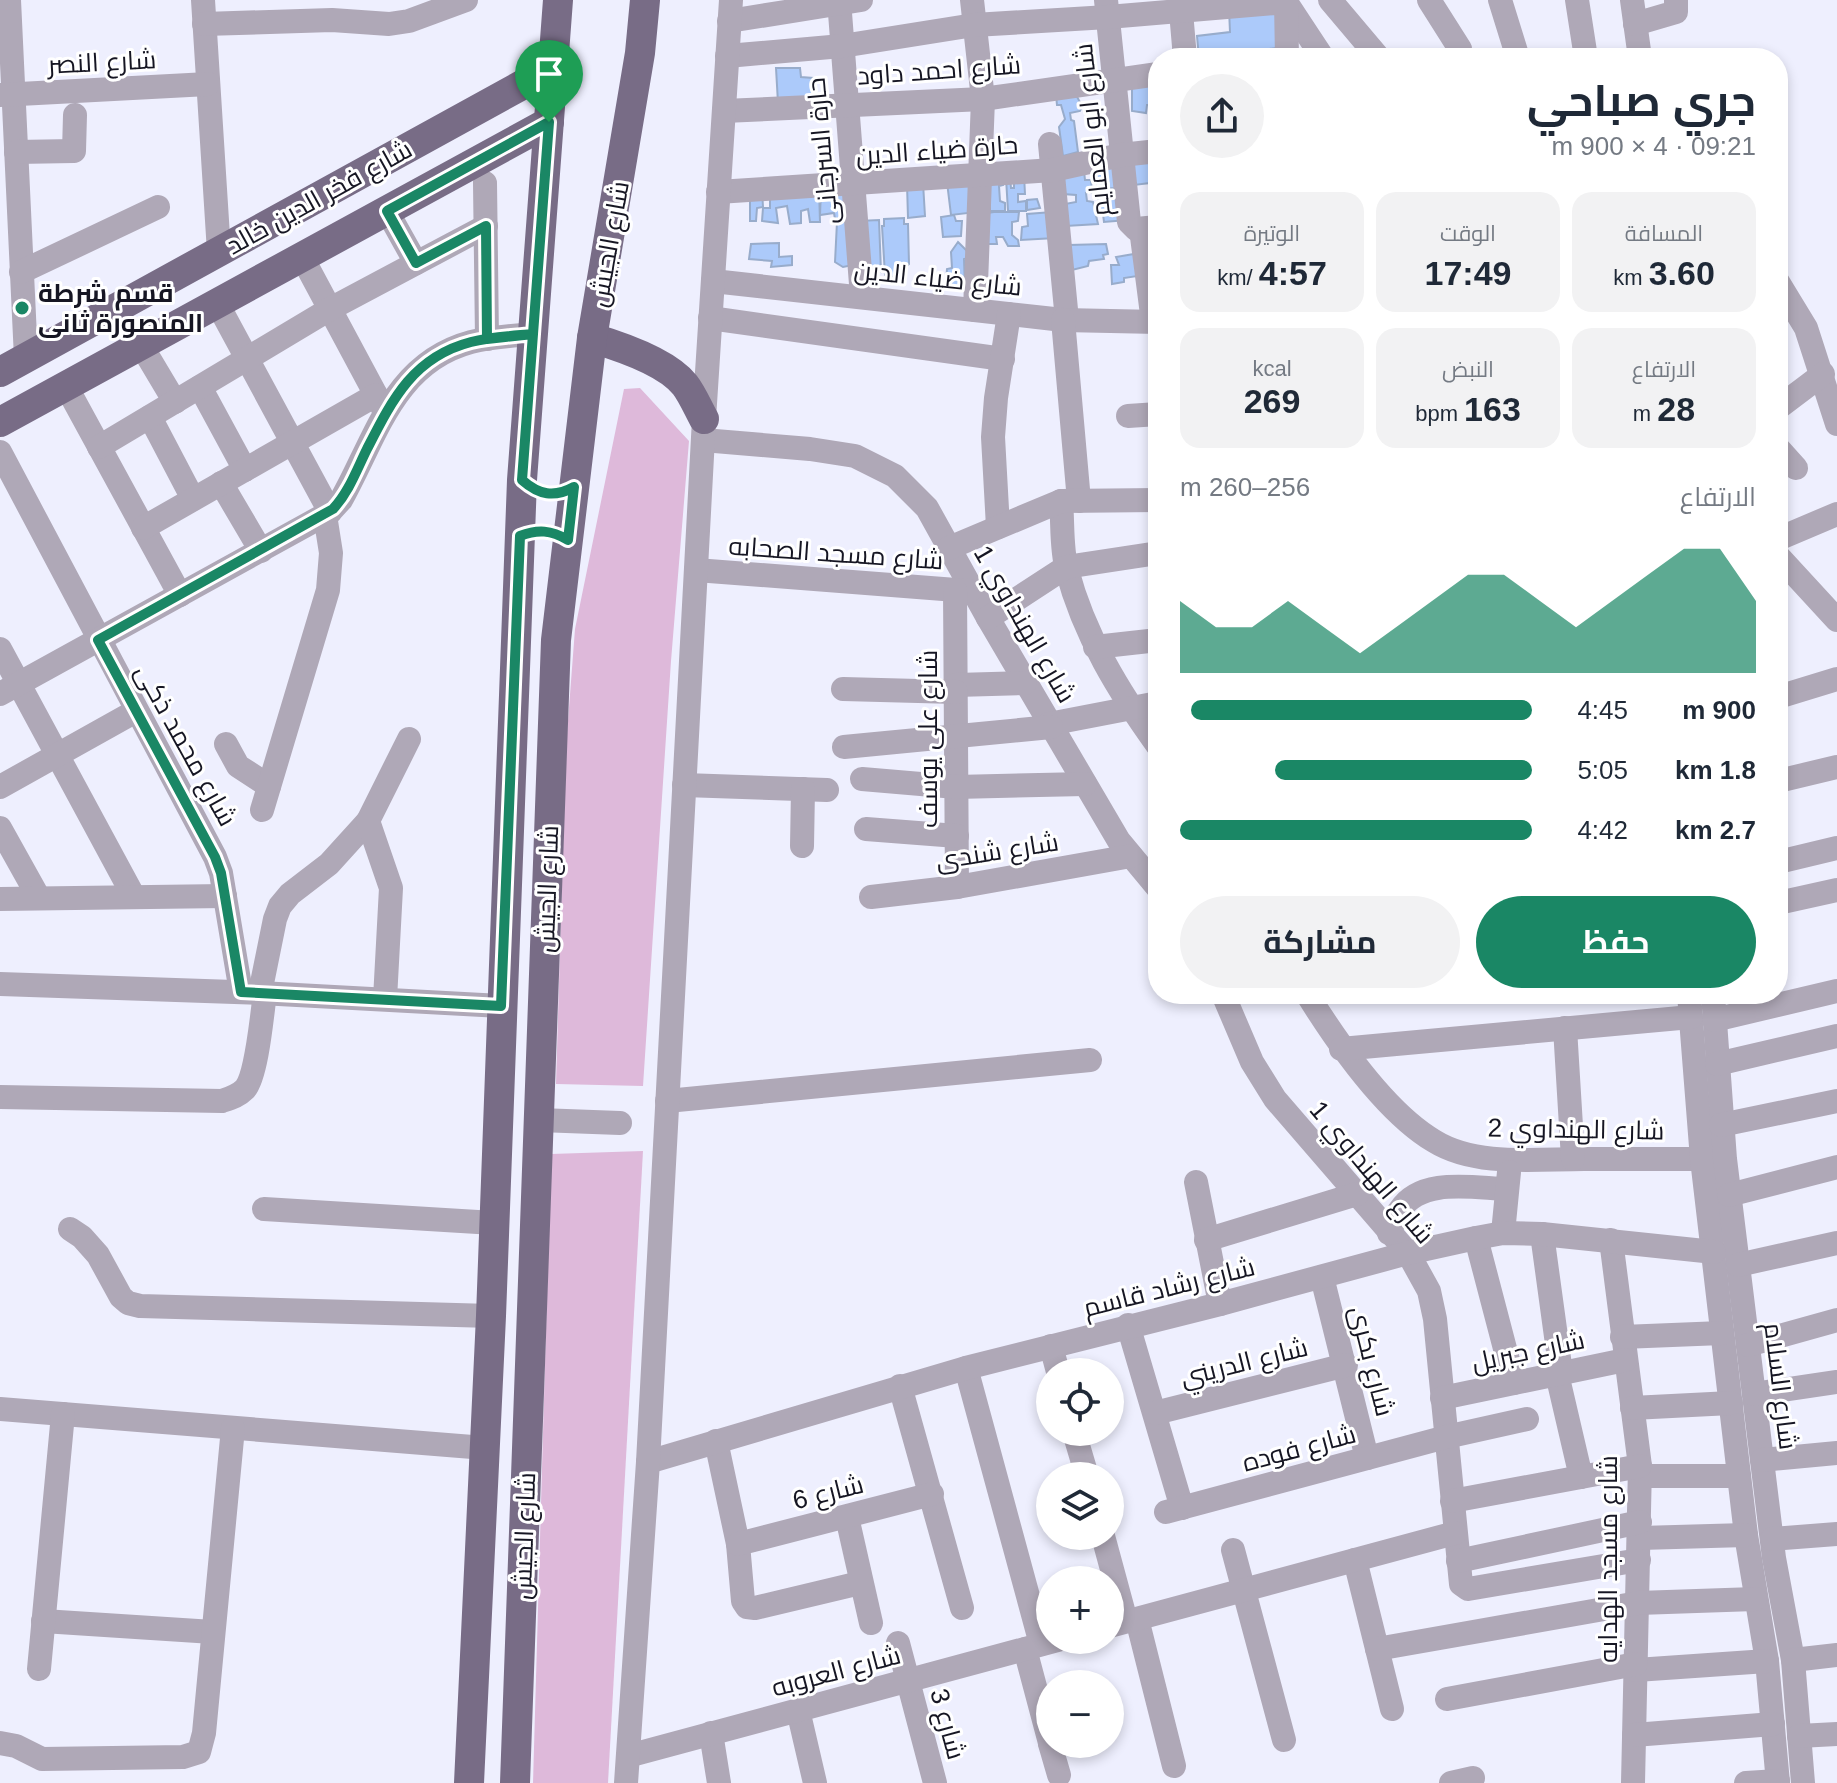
<!DOCTYPE html>
<html lang="ar">
<meta charset="utf-8">
<style>
:root{--surface:#fff;--page:#f2f2f3;--text:#1f2937;--muted:#747a83;--accent:#1a8765}
body{margin:0;font-family:Helvetica,Cairo,sans-serif;background:var(--page);color:var(--text);direction:rtl;height:100vh;display:flex;flex-direction:column;font-size:30px;white-space:nowrap}
*{box-sizing:border-box;margin:0}
p{font-size:26px;color:var(--muted)}
.icon{flex:none;width:44px;height:44px;fill:none;stroke:currentColor;stroke-width:2;stroke-linecap:round;stroke-linejoin:round}
.map{position:relative;flex:1;overflow:hidden;direction:ltr}
.sheet{position:absolute;left:1148px;top:48px;width:640px;height:956px;display:flex;flex-direction:column;background:var(--surface);border-radius:32px;box-shadow:0 4px 12px #0003;direction:rtl}
.sheet>*{flex:none}
.controls{position:absolute;left:1036px;top:1358px;display:grid;gap:16px}
.controls a{display:grid;place-items:center;width:88px;height:88px;border-radius:50%;background:var(--surface);box-shadow:0 4px 12px #0003;font-size:40px}
.pin{position:absolute;display:grid;place-items:center;width:68px;height:68px;color:#fff;margin:-82px -34px;border-radius:50% 50% 50% 0;rotate:-45deg;box-shadow:0 0 8px #0007}
.pin .icon{rotate:45deg}
.round{display:grid;place-items:center;flex:none;width:84px;height:84px;border-radius:42px;background:var(--page)}
.headline{display:flex;align-items:center;justify-content:space-between;height:136px;padding:0 32px}
h1{font-size:44px;font-weight:700;line-height:60px}
.figures{display:grid;grid-template-columns:repeat(3,1fr);gap:12px;height:136px;padding:8px 32px}
.figures div{display:grid;align-content:center;border-radius:20px;background:var(--page);text-align:center}
.figures b{font-size:34px;font-weight:700}
.figures small{font-size:22px;font-weight:400}
.figures p{font-size:22px}
.chart{height:224px;padding:16px 32px}
.chart p{display:flex;justify-content:space-between}
.chart svg{width:100%;height:144px;margin-top:8px;fill:var(--accent);opacity:.7}
.cta{display:flex;gap:16px;margin-top:auto;padding:16px 32px}
.cta a{flex:1;height:92px;border-radius:48px;background:var(--accent);color:#fff;font-size:32px;font-weight:700;line-height:92px;text-align:center}
.cta a+a{background:var(--page);color:var(--text)}
ul{padding:0 32px;list-style:none;font-size:26px}
li{display:grid;grid-template-columns:128px 96px 1fr;align-items:center;height:60px}
li i{height:20px;border-radius:10px;background:var(--accent)}
.map>svg:first-child{display:block}
.green{fill:#deb9da}
.building{fill:#accafa;stroke:#98accb;stroke-width:2}
.lines{fill:none;stroke-linecap:round;stroke-linejoin:round}
.minor{stroke:#afa8b7;stroke-width:24}
.major{stroke:#786c86;stroke-width:30}
.route-casing{stroke:#fff;stroke-width:16}
.route{stroke:#1a8765;stroke-width:10}
.poi-dot{fill:#1a8765;stroke:#fff;stroke-width:3}
.labels{text-anchor:middle;dominant-baseline:central;stroke-width:6;stroke-linejoin:round;paint-order:stroke}
.street-label{font-size:26px;fill:#161623;stroke:#fff}
.poi-label{font-size:26px;font-weight:bold;fill:#161623;stroke:#fff;text-anchor:start}
</style>
<div class="map">
<svg width="1837" height="1783" viewBox="0 0 1837 1783">
<rect width="100%" height="100%" fill="#eeeffe"/>
<g class="green">
<polygon points="640,388 689,441 671,661 643,1086 556,1084 566,747 575,629 624,389"/>
<polygon points="643,1151 608,1783 533,1783 551,1154"/>
</g>
<g class="building">
<polygon points="1272,5 1293,46 1302,55 1287,57 1276,48 1257,51 1257,58 1249,58 1248,55 1199,58 1197,36 1230,32 1229,9"/>
<polygon points="776,68 800,68 801,77 813,78 815,101 778,103"/>
<polygon points="1158,79 1158,90 1151,91 1157,111 1154,111 1153,105 1147,105 1146,113 1132,111 1132,81"/>
<polygon points="1075,93 1082,106 1080,111 1070,113 1071,120 1074,121 1078,152 1063,156 1059,127 1065,119 1061,105 1057,105 1056,95"/>
<polygon points="1131,156 1151,156 1154,178 1150,183 1134,185"/>
<polygon points="1114,161 1115,188 1098,189 1093,165"/>
<polygon points="1084,171 1085,180 1091,180 1092,193 1086,193 1087,201 1093,202 1098,224 1066,226 1065,204 1076,202 1076,195 1063,194 1061,173"/>
<polygon points="1014,175 1024,175 1025,194 1018,194 1018,202 1026,201 1026,211 1008,211 1006,178 1010,177 1011,188 1014,188"/>
<polygon points="1003,177 1003,185 999,186 1000,201 1005,203 1005,211 990,211 989,178"/>
<polygon points="972,179 977,212 951,215 947,182"/>
<polygon points="923,183 925,216 908,218 907,184"/>
<polygon points="819,188 820,222 810,222 808,209 801,211 801,223 790,224 787,206 776,208 778,223 762,221 763,208 770,208 770,190"/>
<polygon points="846,189 848,217 835,219 834,213 820,215 821,190"/>
<polygon points="1117,189 1127,220 1104,222 1103,214 1099,213 1098,198 1102,198 1102,191"/>
<polygon points="750,191 762,191 763,207 757,208 756,221 750,221"/>
<polygon points="1037,199 1040,208 1027,210 1027,200"/>
<polygon points="994,212 1019,212 1018,221 1012,222 1012,235 1018,240 1019,246 1008,246 1003,237 996,237 997,244 985,244 981,214"/>
<polygon points="1052,212 1055,238 1021,240 1022,227 1028,226 1027,214"/>
<polygon points="954,215 956,221 962,221 961,236 943,237 941,217"/>
<polygon points="904,218 904,224 908,224 909,264 893,277 885,275 882,226 884,226 884,219"/>
<polygon points="879,220 881,272 868,268 863,263 843,267 835,262 837,222"/>
<polygon points="958,242 973,257 964,259 965,288 950,286 950,282 946,281 947,269 952,268 951,252"/>
<polygon points="779,243 779,257 792,256 792,265 771,267 772,261 749,259 751,244"/>
<polygon points="1106,244 1108,254 1103,255 1104,259 1089,261 1088,266 1068,271 1069,245"/>
<polygon points="1140,253 1144,275 1124,278 1124,282 1112,284 1111,265 1119,265 1116,257"/>
</g>
<g class="lines">
<g class="minor">
<polyline points="9,0 26,358"/>
<polyline points="203,0 219,252"/>
<polyline points="839,0 862,297"/>
<polyline points="972,0 983,99 975,310"/>
<polyline points="1106,0 1129,222 1136,229 1158,227"/>
<polyline points="1180,0 1185,58"/>
<polyline points="1330,0 1379,58"/>
<polyline points="1429,0 1460,49"/>
<polyline points="1500,0 1518,58"/>
<polyline points="1577,0 1586,58"/>
<polyline points="1632,0 1640,58"/>
<polyline points="1286,2 1323,58"/>
<polyline points="729,21 861,0"/>
<polyline points="204,24 332,20 389,24 409,21 466,0"/>
<polyline points="1635,24 1676,12 1676,0"/>
<polyline points="727,56 842,46 974,25 1108,17 1286,2 1287,58"/>
<polyline points="0,95 208,84"/>
<polyline points="724,111 983,99 1158,74"/>
<polyline points="1050,144 1067,320"/>
<polyline points="16,152 74,151 75,115"/>
<polyline points="485,183 487,339"/>
<polyline points="718,192 1053,170 1121,155 1158,151"/>
<polyline points="387,211 416,263"/>
<polyline points="1141,229 1153,322"/>
<polyline points="302,257 384,410"/>
<polyline points="21,272 158,207"/>
<polyline points="713,281 1063,320 1158,322"/>
<polyline points="1778,282 1806,328 1837,424"/>
<polyline points="217,303 330,512"/>
<polyline points="710,318 1003,359"/>
<polyline points="1063,320 1079,501"/>
<polyline points="141,345 175,402"/>
<polyline points="66,386 180,595"/>
<polyline points="200,387 245,470"/>
<polyline points="1778,408 1823,374"/>
<polyline points="1128,416 1158,414"/>
<polyline points="150,417 193,499"/>
<polyline points="703,440 810,449 855,456 895,476 927,508 988,618 1119,841 1158,888"/>
<polyline points="99,447 330,309 486,226"/>
<polyline points="1778,448 1796,468"/>
<polyline points="0,452 215,857 221,873 241,992"/>
<polyline points="221,483 261,551"/>
<path d="M1061,501c2,22 0,48 6,69 17,65 52,122 91,176"/>
<polyline points="998,527 993,437 996,398 1009,314"/>
<polyline points="143,528 376,395"/>
<polyline points="1778,539 1837,514"/>
<polyline points="949,548 1061,501 1158,500"/>
<polyline points="1778,556 1837,620"/>
<polyline points="696,570 969,591"/>
<polyline points="955,590 957,887"/>
<polyline points="988,618 1066,567 1158,553"/>
<polyline points="1095,647 1158,640"/>
<polyline points="0,649 134,897"/>
<polyline points="956,685 1025,683"/>
<polyline points="843,689 956,692"/>
<path d="M0,694l330,-182 11,-12c35,-62 52,-137 130,-158 19,-5 41,-6 62,-8"/>
<polyline points="1778,697 1837,679"/>
<polyline points="1049,724 1158,703"/>
<polyline points="226,744 238,766 269,786"/>
<polyline points="844,747 1051,727"/>
<polyline points="862,779 956,787 1085,784"/>
<polyline points="1778,781 1837,767"/>
<polyline points="684,785 827,790"/>
<polyline points="0,787 136,711"/>
<polyline points="262,810 328,590 331,553 325,515"/>
<polyline points="0,828 39,898"/>
<polyline points="866,829 957,836"/>
<polyline points="802,846 803,789"/>
<polyline points="1778,862 1837,848"/>
<polyline points="871,897 957,887 1131,856"/>
<polyline points="0,899 225,896"/>
<polyline points="1778,903 1837,890"/>
<polyline points="0,984 260,993 501,1006"/>
<polyline points="260,993 275,919 280,906 290,894 329,864 368,821"/>
<polyline points="1223,994 1252,1062 1275,1099 1408,1253 1429,1291 1435,1319 1461,1584 1468,1589 1639,1560"/>
<path d="M1307,994c30,48 78,118 127,147 42,26 102,18 150,18 45,0 89,0 134,0"/>
<polyline points="1689,994 1702,1159 1746,1535 1767,1661 1778,1783"/>
<polyline points="1713,994 1725,1159 1774,1558 1793,1660 1803,1783"/>
<polyline points="385,999 391,888 368,821 409,739"/>
<polyline points="1714,1020 1837,991"/>
<polyline points="1565,1028 1573,1159"/>
<polyline points="1341,1049 1691,1017"/>
<polyline points="1717,1064 1837,1036"/>
<path d="M0,1097l222,4c9,-3 16,-5 23,-12 12,-14 17,-75 20,-96"/>
<polyline points="667,1101 1090,1060"/>
<polyline points="539,1120 620,1123"/>
<polyline points="1721,1125 1837,1101"/>
<polyline points="1196,1182 1220,1304"/>
<polyline points="1729,1195 1837,1167"/>
<polyline points="264,1209 494,1223"/>
<polyline points="70,1229 82,1237 98,1255 121,1297 128,1303 140,1306 491,1316"/>
<path d="M1389,1233c4,-7 6,-17 11,-23 21,-33 73,-22 107,-21"/>
<polyline points="1503,1233 1509,1172"/>
<polyline points="1542,1234 1561,1373"/>
<polyline points="1476,1238 1514,1383"/>
<polyline points="1206,1240 1357,1194"/>
<polyline points="1611,1240 1640,1466 1633,1783"/>
<polyline points="1738,1265 1837,1243"/>
<polyline points="1322,1277 1367,1458"/>
<polyline points="1128,1325 1182,1508"/>
<polyline points="1622,1337 1722,1333"/>
<polyline points="1748,1345 1837,1320"/>
<polyline points="1051,1346 1058,1372"/>
<polyline points="966,1368 1041,1644"/>
<polyline points="1557,1374 1581,1477"/>
<polyline points="900,1386 962,1608"/>
<polyline points="1754,1394 1837,1382"/>
<polyline points="1442,1398 1625,1360"/>
<polyline points="1632,1408 1731,1403"/>
<polyline points="0,1409 485,1448"/>
<polyline points="1155,1413 1346,1365"/>
<polyline points="1074,1432 1087,1476"/>
<polyline points="716,1441 738,1544 743,1601 747,1607 755,1608 860,1583"/>
<polyline points="1762,1460 1837,1453"/>
<polyline points="648,1462 966,1368 1220,1304 1408,1253 1476,1238 1503,1233 1542,1234 1714,1252"/>
<polyline points="1640,1476 1739,1476"/>
<polyline points="1452,1501 1640,1466"/>
<polyline points="1166,1512 1446,1437 1527,1419"/>
<polyline points="847,1517 871,1623"/>
<polyline points="1103,1536 1126,1621"/>
<polyline points="1640,1538 1746,1535"/>
<polyline points="1772,1539 1837,1534"/>
<polyline points="738,1544 932,1494"/>
<polyline points="1233,1550 1284,1740"/>
<polyline points="1355,1560 1392,1709"/>
<polyline points="1458,1561 1640,1522"/>
<polyline points="1137,1619 1174,1766"/>
<polyline points="43,1621 213,1632"/>
<polyline points="1110,1626 1455,1533"/>
<polyline points="898,1643 935,1783"/>
<polyline points="1025,1649 1050,1743"/>
<polyline points="1377,1649 1638,1603 1755,1599"/>
<polyline points="1793,1660 1837,1655"/>
<polyline points="39,1669 63,1414"/>
<polyline points="1636,1670 1767,1661"/>
<polyline points="1447,1699 1636,1664"/>
<polyline points="798,1710 815,1783"/>
<polyline points="711,1733 719,1783"/>
<polyline points="1634,1735 1773,1724"/>
<polyline points="1799,1736 1837,1734"/>
<polyline points="0,1743 16,1746 42,1759 183,1757 199,1752 204,1733 233,1428"/>
<polyline points="1050,1744 1059,1775"/>
<polyline points="628,1756 1058,1640"/>
<polyline points="626,1783 648,1462 704,419 731,0"/>
<polyline points="1451,1783 1473,1778"/>
<polyline points="1746,1783 1778,1781"/>
</g>
<g class="major">
<path d="M592,338c27,8 75,24 93,47 7,9 13,23 19,34"/>
<polyline points="0,372 553,68"/>
<polyline points="0,422 549,122"/>
<polyline points="469,1783 491,1316 522,480 558,0"/>
<polyline points="515,1783 556,640 592,338 640,53 645,0"/>
</g>
</g>
<g class="lines">
<g class="route-casing">
<path id="route" d="M549,122l-16,212c-21,2 -42,3 -62,8 -58,15 -79,58 -104,107 -10,20 -18,43 -34,60l-235,131 117,217 6,16 20,119 260,14 19,-470c18,-7 31,-6 48,4l6,-53c-20,11 -35,8 -52,-7l11,-146 -46,5 -1,-113 -70,37 -29,-52 162,-89"/>
</g>
<use href="#route" class="route"/>
</g>
<circle class="poi-dot" cx="22" cy="308" r="8"/>
<g class="labels">
<g class="street-label">
<text transform="translate(102 62) rotate(-3)">شارع النصر</text>
<text transform="translate(939 70) rotate(-4)">شارع احمد داود</text>
<text transform="translate(1092 130) rotate(-96)">شارع ابو العمايم</text>
<text transform="translate(937 150) rotate(-4)">حارة ضياء الدين</text>
<text transform="translate(822 151) rotate(-95)">حارة السرجانى</text>
<text transform="translate(319 197) rotate(-29)">شارع فخر الدين خالد</text>
<text transform="translate(609 244) rotate(-80)">شارع الجيش</text>
<text transform="translate(938 278) rotate(6)">شارع ضياء الدين</text>
<text transform="translate(836 553) rotate(4)">شارع مسجد الصحابه</text>
<text transform="translate(1025 624) rotate(60)">شارع الهنداوي 1</text>
<text transform="translate(928 739) rotate(-90)">شارع على يوسف</text>
<text transform="translate(186 745) rotate(61)">شارع محمد ذكى</text>
<text transform="translate(997 851) rotate(-9)">شارع شندى</text>
<text transform="translate(547 889) rotate(-88)">شارع الجيش</text>
<text transform="translate(1576 1129) rotate(1)">شارع الهنداوي 2</text>
<text transform="translate(1372 1172) rotate(50)">شارع الهنداوي 1</text>
<text transform="translate(1169 1287) rotate(-14)">شارع رشاد قاسم</text>
<text transform="translate(1528 1351) rotate(-12)">شارع جبريل</text>
<text transform="translate(1372 1361) rotate(76)">شارع بكرى</text>
<text transform="translate(1244 1362) rotate(-14)">شارع الدريني</text>
<text transform="translate(1781 1386) rotate(83)">شارع السلام</text>
<text transform="translate(1299 1448) rotate(-15)">شارع فوده</text>
<text transform="translate(828 1492) rotate(-14)">شارع 6</text>
<text transform="translate(524 1536) rotate(-88)">شارع الجيش</text>
<text transform="translate(1608 1559) rotate(-90)">شارع مسجد الهدايه</text>
<text transform="translate(836 1671) rotate(-15)">شارع العروبه</text>
<text transform="translate(948 1724) rotate(75)">شارع 3</text>
</g>
<g class="poi-label">
<text x="38" y="293">قسم شرطة<tspan x="38" dy="30">المنصورة ثانى</tspan></text>
</g>
</g>
</svg>
<div class="controls">
<a><svg class="icon" aria-label="locate" viewBox="0 0 24 24"><circle cx="12" cy="12" r="6"/><path d="M12 2v4M12 18v4M2 12h4M18 12h4"/></svg></a>
<a><svg class="icon" aria-label="layers" viewBox="0 0 24 24"><path d="M12 4l9 5-9 5-9-5zM3 14l9 5 9-5"/></svg></a>
<a>+</a>
<a>−</a>
</div>
<div class="pin" style="left:549px;top:122px;background:#1e9e55"><svg class="icon" aria-label="arrive" viewBox="0 0 24 24"><path d="M6 21V4h12l-3 4 3 4H6"/></svg></div>
<section class="sheet">
<div class="headline"><div><h1>جري صباحي</h1><p>09:21 · 4 × 900 m</p></div><a class="round"><svg class="icon" aria-label="share" viewBox="0 0 24 24"><path d="M12 15V3M7 8l5-5 5 5M5 13v7h14v-7"/></svg></a></div>
<div class="figures">
<div><p>المسافة</p><b>3.60<small> km</small></b></div>
<div><p>الوقت</p><b>17:49</b></div>
<div><p>الوتيرة</p><b>4:57<small> /km</small></b></div>
</div>
<div class="figures">
<div><p>الارتفاع</p><b>28<small> m</small></b></div>
<div><p>النبض</p><b>163<small> bpm</small></b></div>
<div><p>kcal</p><b>269</b></div>
</div>
<div class="chart"><p><span>الارتفاع</span>256–260 m</p>
<svg viewBox="0 0 160 44" preserveAspectRatio="none"><path d="M0 44V22L10 30L20 30L30 22L40 30L50 38L60 30L70 22L80 14L90 14L100 22L110 30L120 22L130 14L140 6L150 6L160 22V44z"/></svg>
</div>
<ul>
<li><b>900 m</b>4:45<i style="width:97%"></i></li>
<li><b>1.8 km</b>5:05<i style="width:73%"></i></li>
<li><b>2.7 km</b>4:42<i style="width:100%"></i></li>
</ul>
<div class="cta"><a>حفظ</a><a>مشاركة</a></div>
</section>
</div>
